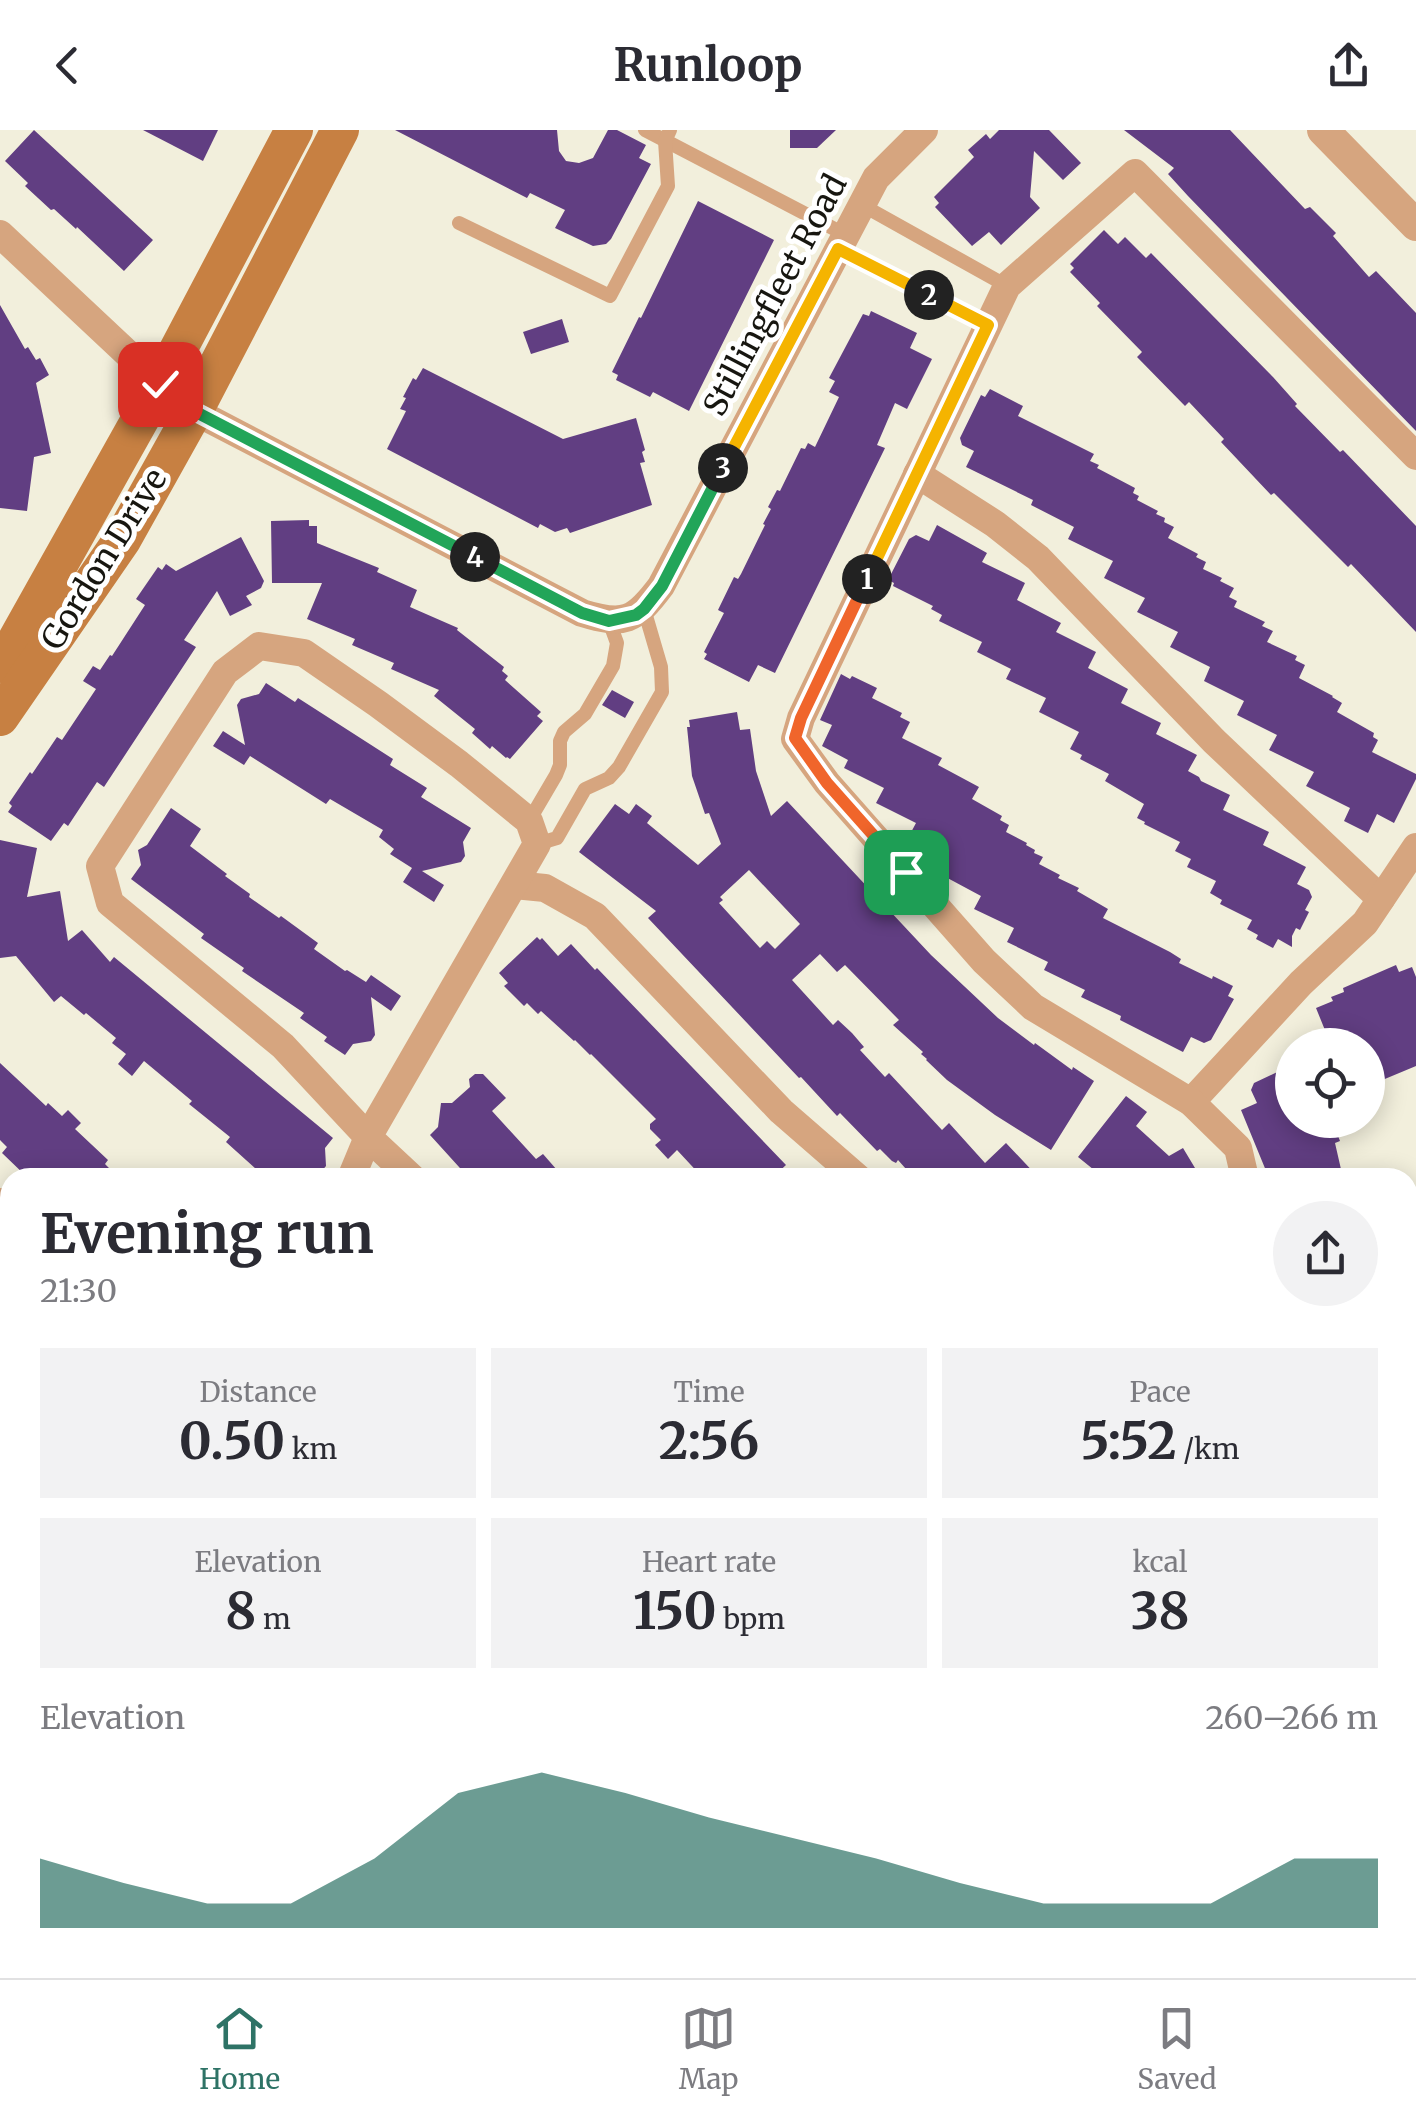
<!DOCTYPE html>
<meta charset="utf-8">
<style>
:root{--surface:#fff;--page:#f2f2f3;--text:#2b2b33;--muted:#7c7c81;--line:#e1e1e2;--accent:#2e7366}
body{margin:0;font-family:Merriweather,serif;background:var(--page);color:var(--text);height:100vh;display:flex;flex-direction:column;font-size:38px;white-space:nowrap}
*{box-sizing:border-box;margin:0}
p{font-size:32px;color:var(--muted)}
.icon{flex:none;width:55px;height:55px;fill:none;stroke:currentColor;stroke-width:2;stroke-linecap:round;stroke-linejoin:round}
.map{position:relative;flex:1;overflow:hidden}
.details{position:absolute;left:0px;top:1038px;width:1418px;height:812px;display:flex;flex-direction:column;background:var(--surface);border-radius:30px 30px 0 0;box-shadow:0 5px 25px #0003}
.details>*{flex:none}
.buttons{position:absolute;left:1275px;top:898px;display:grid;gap:20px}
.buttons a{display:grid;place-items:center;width:110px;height:110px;border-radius:50%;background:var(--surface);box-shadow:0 5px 25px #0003;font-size:50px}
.pin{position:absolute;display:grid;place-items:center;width:85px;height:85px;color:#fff;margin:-42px;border-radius:20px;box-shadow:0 5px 15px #0006}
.km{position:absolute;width:50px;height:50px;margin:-25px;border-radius:50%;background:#222;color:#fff;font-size:28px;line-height:50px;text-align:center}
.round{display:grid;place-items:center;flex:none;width:105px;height:105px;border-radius:52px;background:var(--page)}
.head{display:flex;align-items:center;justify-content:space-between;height:170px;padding:0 40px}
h1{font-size:55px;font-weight:700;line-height:75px}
.stats{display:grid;grid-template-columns:repeat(3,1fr);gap:15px;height:170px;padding:10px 40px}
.stats div{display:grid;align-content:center;border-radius:0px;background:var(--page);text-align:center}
.stats b{font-size:50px;font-weight:700}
.stats small{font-size:28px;font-weight:400}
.stats p{font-size:28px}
.chart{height:280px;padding:20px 40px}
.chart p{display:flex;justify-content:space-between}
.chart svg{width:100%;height:180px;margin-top:10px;fill:var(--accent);opacity:.7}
header{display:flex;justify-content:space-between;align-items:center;height:130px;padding:0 40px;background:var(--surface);font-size:45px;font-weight:700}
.tabs{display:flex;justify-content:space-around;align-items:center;height:140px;border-top:2px solid var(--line);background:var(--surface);font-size:28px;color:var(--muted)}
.tabs a{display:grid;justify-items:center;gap:5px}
.tabs .active{color:var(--accent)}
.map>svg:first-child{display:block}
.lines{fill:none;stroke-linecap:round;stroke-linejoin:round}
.stream{stroke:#b5cdfa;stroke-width:8}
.building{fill:#613e82;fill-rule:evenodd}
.service{stroke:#d6a57f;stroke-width:14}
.minor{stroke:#d6a57f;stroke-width:28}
.tertiary{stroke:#d6a57f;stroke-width:32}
.secondary{stroke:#c78042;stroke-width:38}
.split-1-casing{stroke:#fff;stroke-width:20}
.split-2-casing{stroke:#fff;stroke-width:20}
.split-3-casing{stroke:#fff;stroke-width:20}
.split-4-casing{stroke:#fff;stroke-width:20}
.split-5-casing{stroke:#fff;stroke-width:20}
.split-1{stroke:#f0652b;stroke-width:12}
.split-2{stroke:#f5b400;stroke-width:12}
.split-3{stroke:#f5b400;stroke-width:12}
.split-4{stroke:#22a559;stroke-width:12}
.split-5{stroke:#22a559;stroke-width:12}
.labels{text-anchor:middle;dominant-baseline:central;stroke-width:10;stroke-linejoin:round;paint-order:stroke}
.street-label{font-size:32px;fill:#171610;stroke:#fff}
</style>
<header><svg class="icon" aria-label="back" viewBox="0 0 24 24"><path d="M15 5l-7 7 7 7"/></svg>Runloop<svg class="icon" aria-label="share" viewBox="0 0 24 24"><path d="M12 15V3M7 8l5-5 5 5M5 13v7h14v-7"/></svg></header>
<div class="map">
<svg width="1416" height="1848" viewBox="0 0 1416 1848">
<rect width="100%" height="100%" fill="#f2efdc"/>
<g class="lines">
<polyline class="stream" points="5,1821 10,1836"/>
</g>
<g class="building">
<polygon points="34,0 153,110 124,141 77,97 76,99 54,79 51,80 25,56 28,53 5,31"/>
<polygon points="143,0 218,0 203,31"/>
<polygon points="395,0 557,0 559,21 566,31 579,33 593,28 608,0 617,0 646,15 639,28 651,34 611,109 606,114 593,116 555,98 565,80 530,63 527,68"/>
<polygon points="790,0 836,0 817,18 790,18"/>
<polygon points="999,0 1049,0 1081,33 1063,50 1034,21 1030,67 1040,78 1001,115 989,102 972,116 935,77 939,73 934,67 974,27 968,20 986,4 990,9"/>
<polygon points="1124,0 1230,0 1305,79 1310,77 1336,103 1333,106 1369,147 1376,141 1416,183 1416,301 1188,66 1168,44 1174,38"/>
<polygon points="698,71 774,110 689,281 653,262 650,267 616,250 618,245 612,242 639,187 641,188"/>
<polygon points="1104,100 1118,114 1125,107 1146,128 1151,123 1273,247 1297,274 1295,276 1340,322 1343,320 1416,396 1416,502 1351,434 1348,437 1274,363 1271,365 1221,312 1224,309 1189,272 1185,276 1137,227 1142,222 1097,176 1100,173 1070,142 1074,138 1070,134"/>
<polygon points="0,175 25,219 28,217 36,230 40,228 49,245 36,253 51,323 34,327 27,381 0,378"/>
<polygon points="871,181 917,203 910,218 932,229 907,279 895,273 877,315 885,318 775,543 758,535 749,552 704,529 707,524 704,522 724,483 718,480 734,447 738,449 741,444 765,395 763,394 771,379 768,377 777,360 780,361 801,318 805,319 808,313 815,317 839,267 829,262 835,251 829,248 863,184 869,186"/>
<polygon points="562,189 569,212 531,224 523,202"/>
<polygon points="423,238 563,309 636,288 645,320 642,322 645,332 640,333 652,375 570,403 567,398 555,402 540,394 538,398 387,319 406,281 400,279 406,268 403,267 413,248 416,250"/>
<polygon points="990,259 1023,276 1018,286 1094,324 1090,331 1099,335 1097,338 1135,358 1133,363 1139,366 1137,370 1158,381 1156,384 1165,388 1164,392 1174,397 1168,408 1198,424 1196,427 1206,432 1203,439 1222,448 1220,451 1234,458 1229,467 1237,471 1234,477 1265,492 1262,496 1273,501 1267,512 1297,526 1295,530 1305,535 1299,548 1333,566 1332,567 1342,573 1337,582 1374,603 1373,607 1378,610 1372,622 1416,644 1416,649 1394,693 1377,684 1368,703 1344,691 1350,678 1306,656 1314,642 1269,620 1277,605 1237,585 1244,571 1204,551 1210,537 1170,517 1178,502 1137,482 1145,468 1104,448 1113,431 1068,409 1074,397 1031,375 1033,370 966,337 974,321 962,315 960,308 981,265 985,267"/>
<polygon points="309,390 309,396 317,396 317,413 379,438 377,442 417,460 410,477 458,498 457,500 504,537 502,541 508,546 505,550 541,582 537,586 543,591 510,629 507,627 506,628 492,616 490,619 472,603 475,599 434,566 439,560 391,539 394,533 352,515 355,509 307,489 322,453 272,453 271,391"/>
<polygon points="937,395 987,423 982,432 1025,453 1017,470 1061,493 1056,502 1096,522 1088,538 1128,559 1121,573 1161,593 1156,604 1197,625 1188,641 1199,647 1201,651 1230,665 1223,680 1269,702 1263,715 1306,737 1297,754 1309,760 1312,767 1305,780 1309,782 1300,800 1296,798 1292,806 1292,817 1278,809 1273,818 1256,809 1258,805 1247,799 1252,790 1220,774 1222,770 1210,763 1216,751 1187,737 1191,729 1175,721 1180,712 1144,694 1145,692 1137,688 1144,674 1105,651 1109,644 1080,629 1082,625 1070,619 1079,602 1039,582 1046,568 1006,549 1011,539 977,522 982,512 939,491 942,485 931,479 933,476 893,456 894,453 888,450 909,409 916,405 929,411"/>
<polygon points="241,407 264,451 261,458 246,466 252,475 230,486 217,461 184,510 196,517 104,657 97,652 68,696 64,693 51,711 8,682 12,676 9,673 30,642 32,644 57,607 62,610 96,559 83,551 93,536 100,540 110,525 112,526 145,475 136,469 158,437 162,440 166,434 176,441"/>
<polygon points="841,544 850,549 852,546 877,558 872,568 902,583 900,587 910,592 902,608 942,628 938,635 979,657 972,669 1002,686 1000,690 1009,695 1006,702 1027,713 1026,715 1035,720 1034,723 1043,727 1039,734 1060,745 1058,748 1079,758 1077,761 1108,779 1103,788 1170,822 1181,829 1179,833 1212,849 1213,846 1233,856 1228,866 1234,869 1211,910 1204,913 1191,907 1183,922 1120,890 1121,886 1081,867 1085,860 1044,840 1048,832 1007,812 1014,798 974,779 981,766 940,744 948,728 908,708 916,693 876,673 884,658 844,638 848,630 822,616 832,595 820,590"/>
<polygon points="266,553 295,572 298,568 393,629 390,635 427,658 421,667 471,698 463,712 465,726 461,732 422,741 444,755 434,772 403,752 412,738 390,724 394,719 379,707 383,700 330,669 326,674 250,626 244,635 213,616 223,601 245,615 237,575 241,569 259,564"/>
<polygon points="612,560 634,572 625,588 602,575"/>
<path d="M737,582l3,18 10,-1 6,42 15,45 16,-15 144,154 67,63 36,27 1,-2 37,27 1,-3 21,14 -43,69 -56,-35 -48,-35 -21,-20 1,-1 -6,-5 2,-2 -30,-27 6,-5 -54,-55 -8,7 -17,-18 -28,26 41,45 5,-5 14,13 12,14 -4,3 25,27 4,-4 53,57 7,-7 36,40 21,-20 33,35h-125l-16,-18 -2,3 -4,-2 -12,-12 -3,2 -37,-38 -3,3 -36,-39 -2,1 -151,-160 8,-7 -77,-59 36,-48 14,10 7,-10 16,12 -5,7 51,42 23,-21 -12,-31 -4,1 -13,-38 -5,-49h3l-1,-7zM749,740l51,54 -25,25 -8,-8 -7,7 -41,-45 4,-3 -3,-3z"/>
<polygon points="171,678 201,699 190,716 227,744 225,746 250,764 249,767 279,788 281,786 318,813 314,819 345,841 347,840 366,852 371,845 401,866 391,881 371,867 375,905 371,911 353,914 345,925 324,911 327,907 300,888 304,883 242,841 244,838 201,808 204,804 131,749 141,735 138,720 147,715"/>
<polygon points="0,710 37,718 27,767 60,761 68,811 82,800 110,832 114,827 333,1008 325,1018 326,1036 321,1042 314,1042 310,1048 266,1048 226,1012 230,1007 189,974 192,971 144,931 132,946 118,934 126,924 112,913 116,908 86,883 84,885 61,866 54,872 16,826 0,828"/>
<polygon points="537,807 540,810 542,808 558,826 571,814 595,840 597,838 786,1035 772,1048 703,1048 677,1020 668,1029 655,1015 661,1010 650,999 650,994 656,989 591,924 590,925 575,910 574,911 541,881 538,884 527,873 524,876 504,856 508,853 499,843"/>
<polygon points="1396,835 1399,842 1412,837 1416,847 1416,936 1368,956 1368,915 1331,915 1316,878 1333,871 1331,867 1344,862 1343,858"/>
<polygon points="0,933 46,976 48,973 62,986 68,980 81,993 75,999 108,1030 105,1034 119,1048 28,1048 2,1023 7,1017 0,1010"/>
<polygon points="1292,935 1292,990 1332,990 1340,1011 1335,1013 1343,1048 1269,1048 1241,980 1257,973 1251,960 1254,953"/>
<polygon points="475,944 483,944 506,968 492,981 536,1029 543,1024 564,1048 469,1048 430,1005 438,997 441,973 452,973 470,957 469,949"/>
<polygon points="1126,966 1147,982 1136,996 1169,1026 1183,1018 1201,1048 1104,1048 1078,1027"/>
</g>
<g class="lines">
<g class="service">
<polyline points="645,0 846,105"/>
<polyline points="862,75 1007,156"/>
<polyline points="459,93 610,166 668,56 665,11 670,0"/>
<polyline points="838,119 988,195"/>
<polyline points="529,691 556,645 560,635 560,611 564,602 585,584 613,536 617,513 609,491"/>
<polyline points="537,714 557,708 585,659 609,648 619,637 662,562 661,537 644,479"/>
</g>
<g class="minor">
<path d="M0,104l160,150 34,27 388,202c42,13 53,8 79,-27l215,-408 48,-48"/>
<polyline points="917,344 995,394 1038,428 1214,611 1381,769"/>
<polyline points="514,755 545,758 595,786 781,981 858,1048"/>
<polyline points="1191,972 1301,853 1365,793 1416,717"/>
<polyline points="351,1048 368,1007 537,714 529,691 459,634 378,574 304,523 259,516 225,542 100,736 110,773 283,916 368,1007 412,1048"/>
<polyline points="1245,1048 1238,1018 1191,972 1033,877 984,831 827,653 795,609 801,588 1007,156 1135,43 1416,326"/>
<polyline points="0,1072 10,1082"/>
<polyline points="0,1473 10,1467"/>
<polyline points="312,1840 320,1848"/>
<polyline points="675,1848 681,1840"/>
<polyline points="980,1848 987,1840"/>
</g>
<polyline class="tertiary" points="1323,0 1416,95"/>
<g class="secondary">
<polyline points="0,534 11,520 160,254 294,0"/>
<polyline points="0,587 122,410 194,281 340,0"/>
</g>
</g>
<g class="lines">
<g class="split-1-casing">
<polyline id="split-1" points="867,449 801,588 795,608 827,653 906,742"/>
</g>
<g class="split-2-casing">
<polyline id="split-2" points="867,449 988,195 929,165"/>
</g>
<g class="split-3-casing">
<polyline id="split-3" points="723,338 838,119 929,165"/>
</g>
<g class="split-4-casing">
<polyline id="split-4" points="475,427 582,483 609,491 636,485 644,479 662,456 723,338"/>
</g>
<g class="split-5-casing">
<polyline id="split-5" points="160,254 194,281 475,427"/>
</g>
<use href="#split-1" class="split-1"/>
<use href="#split-2" class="split-2"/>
<use href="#split-3" class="split-3"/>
<use href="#split-4" class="split-4"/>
<use href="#split-5" class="split-5"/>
</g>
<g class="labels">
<g class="street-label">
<text transform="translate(775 165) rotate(-62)">Stillingfleet Road</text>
<text transform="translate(104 429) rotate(-58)">Gordon Drive</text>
</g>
</g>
</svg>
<div class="buttons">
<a><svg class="icon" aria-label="locate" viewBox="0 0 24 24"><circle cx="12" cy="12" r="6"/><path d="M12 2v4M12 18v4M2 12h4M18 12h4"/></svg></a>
</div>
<div class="pin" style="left:906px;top:742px;background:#1e9e55"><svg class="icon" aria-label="arrive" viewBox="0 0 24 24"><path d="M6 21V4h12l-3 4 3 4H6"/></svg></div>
<div class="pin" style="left:160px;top:254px;background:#d93025"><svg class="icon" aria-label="check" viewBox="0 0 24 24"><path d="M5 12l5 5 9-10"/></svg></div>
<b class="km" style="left:867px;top:449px">1</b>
<b class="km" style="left:929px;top:165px">2</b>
<b class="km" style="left:723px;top:338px">3</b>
<b class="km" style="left:475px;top:427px">4</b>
<section class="details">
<div class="head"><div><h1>Evening run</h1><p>21:30</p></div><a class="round"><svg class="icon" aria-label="share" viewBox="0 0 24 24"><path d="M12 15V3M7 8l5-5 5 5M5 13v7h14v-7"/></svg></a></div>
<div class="stats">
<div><p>Distance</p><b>0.50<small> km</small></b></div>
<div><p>Time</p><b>2:56</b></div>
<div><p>Pace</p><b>5:52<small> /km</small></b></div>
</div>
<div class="stats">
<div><p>Elevation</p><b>8<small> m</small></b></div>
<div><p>Heart rate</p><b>150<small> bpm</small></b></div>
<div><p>kcal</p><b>38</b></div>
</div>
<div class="chart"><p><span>Elevation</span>260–266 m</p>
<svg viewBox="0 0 160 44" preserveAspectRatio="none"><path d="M0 44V27L10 33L20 38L30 38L40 27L50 11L60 6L70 11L80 17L90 22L100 27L110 33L120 38L130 38L140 38L150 27L160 27V44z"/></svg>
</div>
</section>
</div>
<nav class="tabs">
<a class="active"><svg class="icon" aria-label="home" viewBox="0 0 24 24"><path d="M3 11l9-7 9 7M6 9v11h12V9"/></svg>Home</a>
<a><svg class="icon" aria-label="map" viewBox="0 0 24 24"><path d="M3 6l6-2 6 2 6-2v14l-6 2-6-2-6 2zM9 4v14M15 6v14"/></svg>Map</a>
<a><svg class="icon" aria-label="saved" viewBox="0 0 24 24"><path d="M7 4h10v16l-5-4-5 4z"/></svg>Saved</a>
</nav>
